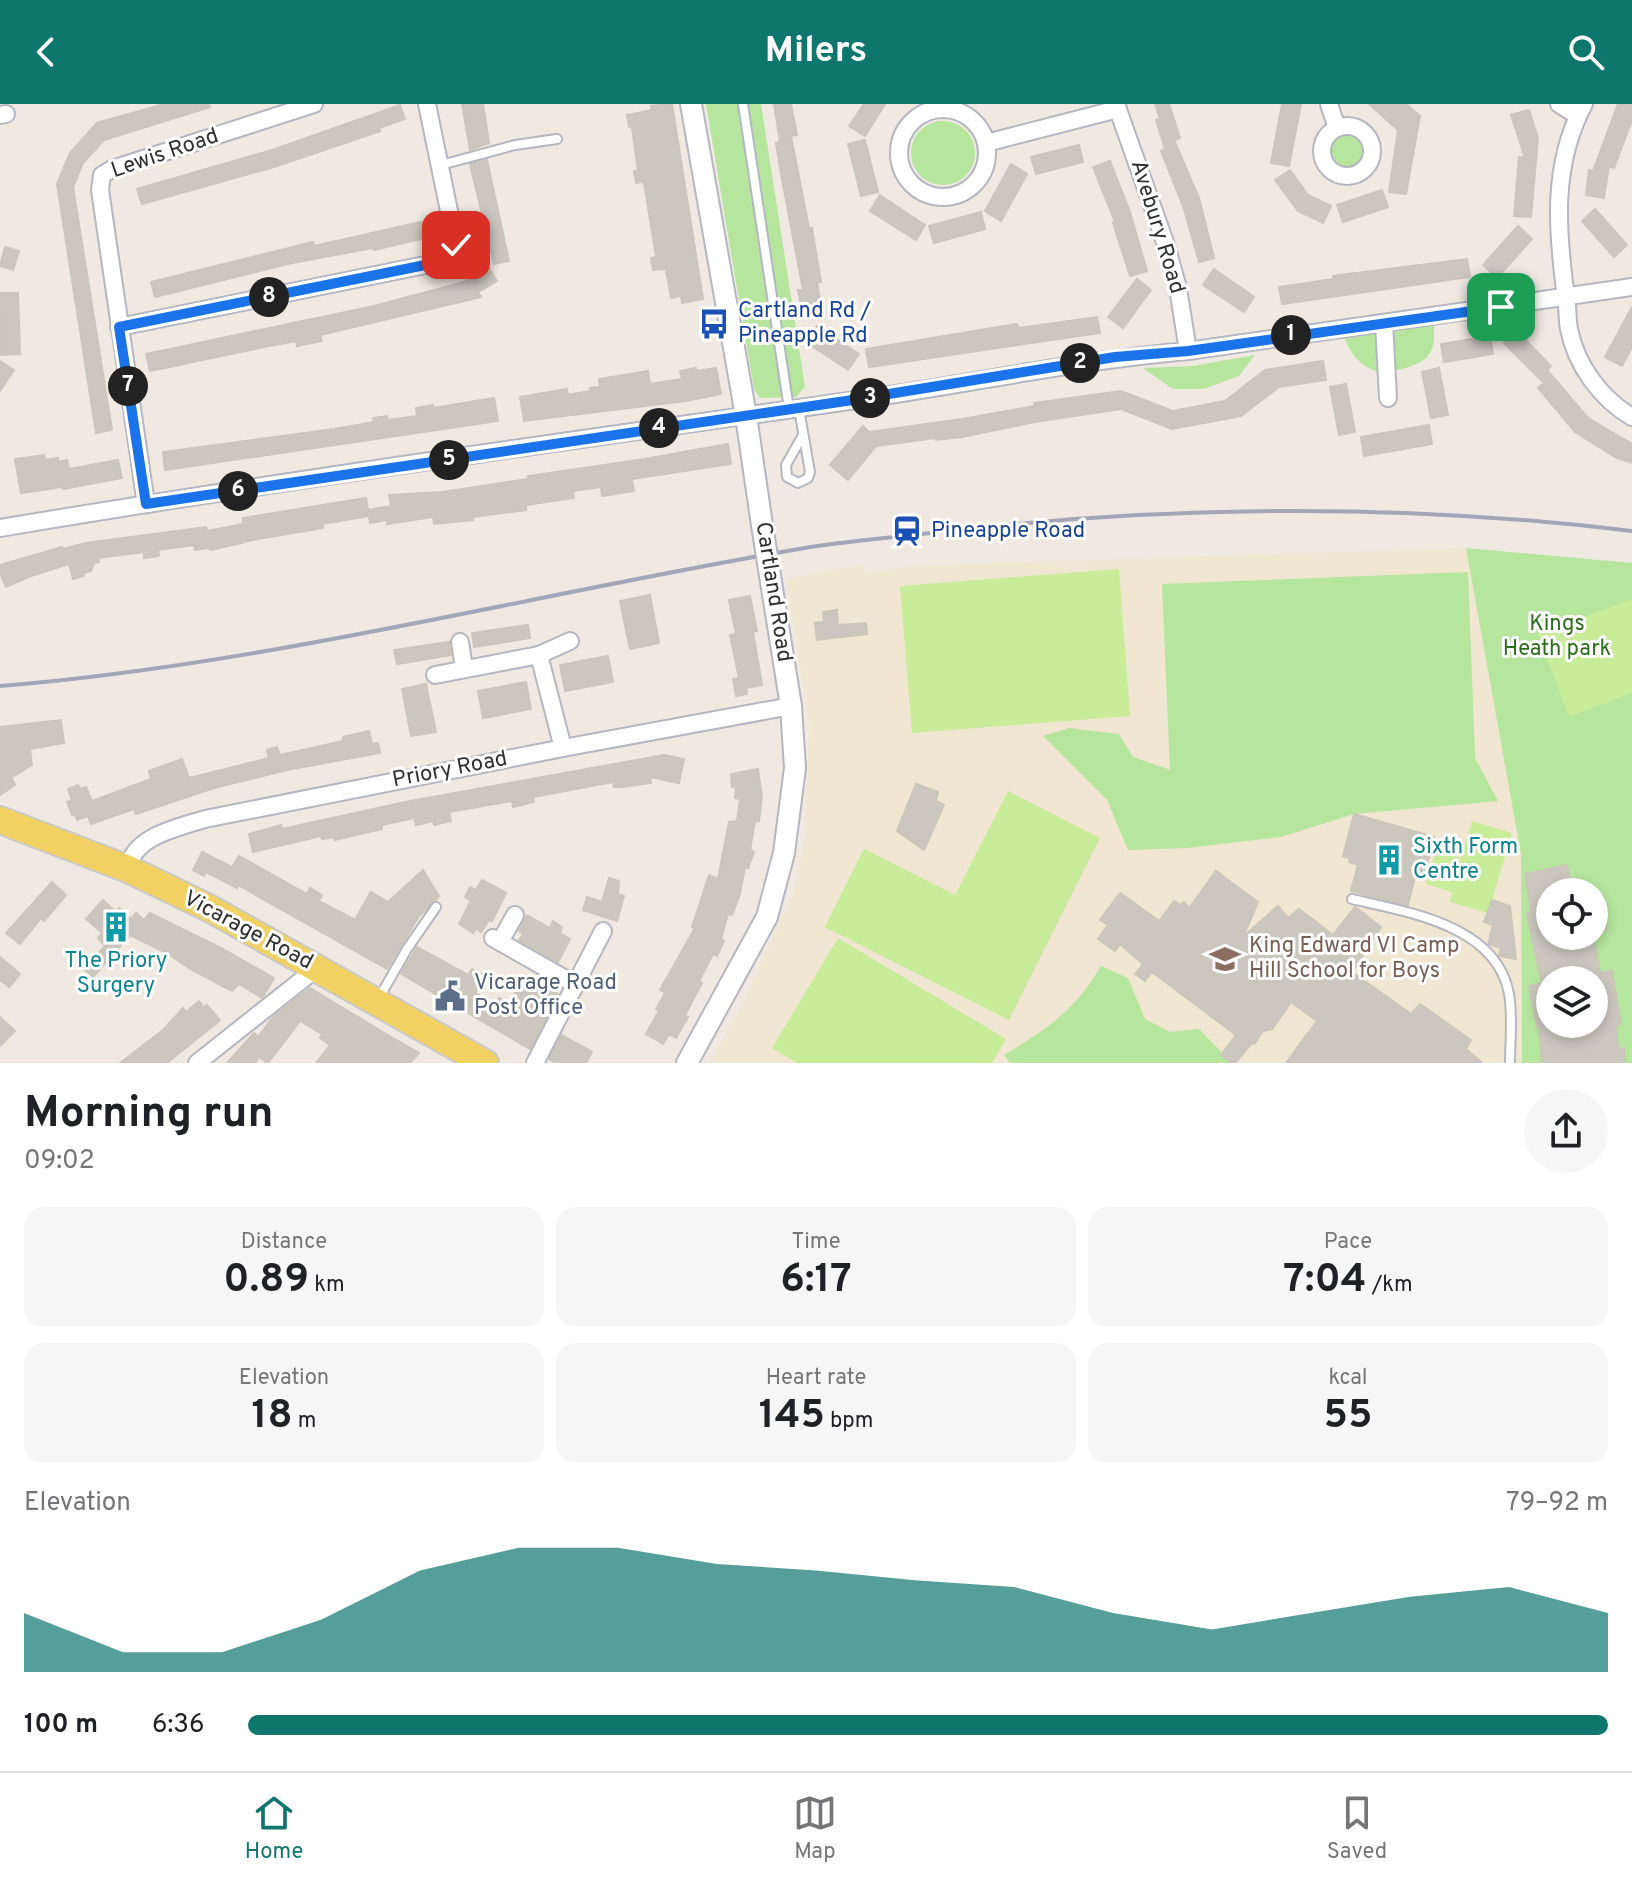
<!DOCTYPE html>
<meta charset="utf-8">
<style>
:root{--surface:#fff;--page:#f6f6f6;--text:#202124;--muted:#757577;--line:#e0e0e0;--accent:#0f766e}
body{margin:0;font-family:Overpass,sans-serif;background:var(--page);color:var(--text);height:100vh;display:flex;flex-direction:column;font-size:30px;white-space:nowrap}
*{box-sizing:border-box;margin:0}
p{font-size:26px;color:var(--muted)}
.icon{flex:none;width:44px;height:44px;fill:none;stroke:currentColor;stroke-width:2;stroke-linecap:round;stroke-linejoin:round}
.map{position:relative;height:959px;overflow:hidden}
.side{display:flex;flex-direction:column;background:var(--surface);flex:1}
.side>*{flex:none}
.controls{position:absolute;left:1536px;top:774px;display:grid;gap:16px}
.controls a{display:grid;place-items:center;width:72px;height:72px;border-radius:50%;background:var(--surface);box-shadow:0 4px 12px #0003;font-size:40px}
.pin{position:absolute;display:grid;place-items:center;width:68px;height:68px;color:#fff;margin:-34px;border-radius:16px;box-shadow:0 4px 12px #0006}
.km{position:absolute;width:40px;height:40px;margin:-20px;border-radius:50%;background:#222;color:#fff;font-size:22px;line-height:40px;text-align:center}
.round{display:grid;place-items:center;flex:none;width:84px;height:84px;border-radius:42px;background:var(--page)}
.overview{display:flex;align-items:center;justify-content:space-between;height:136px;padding:0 24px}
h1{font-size:44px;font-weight:700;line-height:60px}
.figures{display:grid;grid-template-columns:repeat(3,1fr);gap:12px;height:136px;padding:8px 24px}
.figures div{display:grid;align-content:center;border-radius:20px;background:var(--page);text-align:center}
.figures b{font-size:40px;font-weight:700}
.figures small{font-size:22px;font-weight:400}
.figures p{font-size:22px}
.chart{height:224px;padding:16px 24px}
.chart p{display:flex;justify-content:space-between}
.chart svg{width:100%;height:144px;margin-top:8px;fill:var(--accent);opacity:.7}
ul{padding:0 24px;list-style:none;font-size:26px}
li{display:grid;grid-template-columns:128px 96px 1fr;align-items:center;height:60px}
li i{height:20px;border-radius:10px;background:var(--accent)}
header{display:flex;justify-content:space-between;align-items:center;height:104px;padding:0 24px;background:var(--accent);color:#fff;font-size:36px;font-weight:700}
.tab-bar{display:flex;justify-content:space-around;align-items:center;height:112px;border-top:2px solid var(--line);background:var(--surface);font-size:22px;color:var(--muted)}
.tab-bar a{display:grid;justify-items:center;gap:4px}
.tab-bar .on{color:var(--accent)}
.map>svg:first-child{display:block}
.education{fill:#f0e6d1}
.green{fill:#b6e59e;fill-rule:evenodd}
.pitch{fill:#c9ec9a}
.building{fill:#cbc7bf;stroke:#cbc5ba;stroke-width:2}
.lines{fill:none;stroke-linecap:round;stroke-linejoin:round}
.service-casing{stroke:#b4b7c1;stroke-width:12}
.minor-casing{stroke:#b4b7c1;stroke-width:20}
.tertiary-casing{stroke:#b4b7c1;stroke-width:24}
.primary-casing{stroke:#c9c9c9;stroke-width:30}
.service{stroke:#fff;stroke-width:8}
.minor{stroke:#fff;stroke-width:16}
.tertiary{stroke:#fff;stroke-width:20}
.primary{stroke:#f2d163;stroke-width:26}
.rail{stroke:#a3a6b8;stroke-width:4}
.tertiary-bridge-casing{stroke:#b4b7c1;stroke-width:24;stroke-linecap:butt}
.tertiary-bridge{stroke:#fff;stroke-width:20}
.route-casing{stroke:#fff;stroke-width:16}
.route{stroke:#1a73e8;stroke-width:10}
.labels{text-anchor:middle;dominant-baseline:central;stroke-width:6;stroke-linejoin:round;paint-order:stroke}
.street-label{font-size:22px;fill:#2e2e2e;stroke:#fff}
.transit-label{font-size:22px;fill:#164399;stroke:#fff;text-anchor:start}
.park-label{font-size:22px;fill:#2c6e1b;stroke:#fff}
.culture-label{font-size:22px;fill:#0d838f;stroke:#fff;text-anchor:start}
.education-label{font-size:22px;fill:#785e54;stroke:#fff;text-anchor:start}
.service-label{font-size:22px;fill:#4e5e75;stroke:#fff;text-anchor:start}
</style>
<header><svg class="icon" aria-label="back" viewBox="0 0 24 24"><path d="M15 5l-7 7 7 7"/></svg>Milers<svg class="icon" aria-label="search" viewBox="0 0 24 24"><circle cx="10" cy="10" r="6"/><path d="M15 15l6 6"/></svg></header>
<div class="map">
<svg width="1632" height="959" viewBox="0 0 1632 959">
<rect width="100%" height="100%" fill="#efe9e1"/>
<polygon class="education" points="1466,444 1521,750 1522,959 709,959 741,903 794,788 805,733 809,620 786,475 863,460 865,470 912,462"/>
<g class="green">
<polygon points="706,0 761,0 805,283 796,293 760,294 754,285"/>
<circle cx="943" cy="49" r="32"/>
<circle cx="1347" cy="47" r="16"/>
<path d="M1433,215c5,40 -7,44 -43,53l-3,-46z"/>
<path d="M1379,222l4,47c-23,-5 -34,-20 -41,-42z"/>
<polygon points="1255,251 1239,272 1204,285 1173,285 1143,264 1193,262"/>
<path d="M1466,444l166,15v500h-110l-1,-209zM1550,788h44v44h-44zM1550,876h44v44h-44z"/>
<polygon points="1468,468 1475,654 1498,697 1354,710 1281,733 1188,744 1128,746 1107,696 1043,632 1069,624 1119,630 1133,653 1170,666 1162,480"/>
<path d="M1101,862l27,12 17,41 25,13 29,-3 33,34h-222l-6,-8c43,-26 71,-44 97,-89z"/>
</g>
<g class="pitch">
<polygon points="1119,465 1130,612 912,629 900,482"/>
<polygon points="1632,495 1632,589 1569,613 1538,530"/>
<polygon points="1008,687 1100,734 1009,916 825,823 864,745 955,791"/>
<polygon points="1472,717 1512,729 1488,809 1450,798 1452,788 1426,780 1436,747 1461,754"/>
<polygon points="838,834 1006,935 992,959 797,959 772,944"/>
</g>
<g class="building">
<polygon points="164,0 209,0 210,3 104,36 83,59 73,83 112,326 96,329 57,80 70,49 97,19"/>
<polygon points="462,0 483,0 489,39 470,46"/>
<polygon points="672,0 703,195 682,199 681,192 671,194 666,165 653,166 651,154 656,153 644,78 636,79 634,67 638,67 632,23 629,23 627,11 652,6 651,2"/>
<polygon points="774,0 791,0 797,31 791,32 809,124 812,124 821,178 817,178 822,208 803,212 798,186 803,186 781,70 776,39 780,38"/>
<polygon points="864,0 885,0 865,32 849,22"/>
<polygon points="1155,0 1169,0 1180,34 1174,36 1199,94 1214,154 1199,158 1184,105 1161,47 1165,45 1156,16 1160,15"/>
<polygon points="1282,0 1301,0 1289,62 1271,59"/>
<polygon points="1369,0 1406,0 1420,12 1406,90 1389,88 1398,26"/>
<polygon points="1618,0 1632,0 1632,16 1614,64 1609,62 1604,94 1586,91 1589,66 1593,67"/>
<polygon points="400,1 405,15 379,24 380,27 274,63 142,100 137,85 272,46"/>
<polygon points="1529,6 1538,34 1531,113 1514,112 1519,53 1525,54 1511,11"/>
<polygon points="865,36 878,88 861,92 848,40"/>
<polygon points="1079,41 1083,58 1036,70 1031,53"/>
<polygon points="487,56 509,157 494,160 470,60"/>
<polygon points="1110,57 1130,108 1147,167 1130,172 1113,119 1115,118 1093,63"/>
<polygon points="1011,60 1027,70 1001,117 985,107"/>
<polygon points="1290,66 1308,91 1331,102 1323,119 1298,107 1275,76"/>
<polygon points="1382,86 1388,103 1343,118 1337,101"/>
<polygon points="880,91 925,121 916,136 870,107"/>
<polygon points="1595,105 1627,141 1614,153 1582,117"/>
<polygon points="981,108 985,125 934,139 929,122"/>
<polygon points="421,118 425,134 374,146 373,144 292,159 155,193 151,178 313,138 314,142"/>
<polygon points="1518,122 1532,135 1497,174 1483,161"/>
<polygon points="5,143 19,147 13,166 0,162"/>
<polygon points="1467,155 1470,173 1282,200 1279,183 1333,175 1333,172"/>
<polygon points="488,163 497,177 478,188 481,193 320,231 322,237 297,242 296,237 269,242 150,267 146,250 374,202 464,178"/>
<polygon points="1214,165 1254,193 1244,208 1203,181"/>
<polygon points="1137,175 1151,186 1123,224 1108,213"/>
<polygon points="0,189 18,189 20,250 1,251"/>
<polygon points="1632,203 1632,243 1622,262 1605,253"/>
<polygon points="1097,213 1100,229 869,263 866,245 1017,220 1018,224"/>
<polygon points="817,222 859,250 848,266 807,239"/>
<polygon points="1517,227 1551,262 1547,266 1588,314 1632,340 1632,359 1615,353 1575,328 1538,284 1544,279 1504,239"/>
<polygon points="1490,232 1493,250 1444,258 1441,240"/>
<polygon points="0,257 14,266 0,287"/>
<polygon points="1323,257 1326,276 1279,283 1241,312 1172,325 1121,305 1035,318 962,333 936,336 936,334 876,342 848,376 830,361 863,322 869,328 962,315 1035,302 1034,299 1121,287 1173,307 1225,297 1265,266"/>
<polygon points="696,264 697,267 716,264 721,290 686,297 524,317 520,293 567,285 568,291 590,287 590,284 600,283 599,275 648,267 650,280 682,275 680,267"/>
<polygon points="1439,264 1448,311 1431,314 1422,268"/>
<polygon points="1346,280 1355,328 1339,331 1330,283"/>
<polygon points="494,294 498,317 165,366 163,348 334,325 374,318 373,314 387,312 388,316 417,312 416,304 433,301 433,304"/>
<polygon points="1429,321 1432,340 1364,352 1361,333"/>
<polygon points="728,340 731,360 632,375 634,387 602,392 601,383 573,387 574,394 526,401 526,406 473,413 473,416 434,420 433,413 387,420 387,416 370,419 369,412 322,420 323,424 241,438 242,439 210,446 209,444 195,446 194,441 158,446 159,452 144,454 144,448 97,454 99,458 94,459 91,467 83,469 84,472 73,475 69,460 31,472 6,483 0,468 0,461 62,443 63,445 86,439 206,423 207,427 243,420 243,414 366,394 368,406 391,402 389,391 442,388 528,375 528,372 645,355"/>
<polygon points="44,351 45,356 58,354 58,358 67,356 69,365 118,356 122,374 63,385 63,383 21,389 15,355"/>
<polygon points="650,491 659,539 630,545 620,497"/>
<polygon points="750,492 757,527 753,528 762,581 746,584 747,590 736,592 733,575 739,574 730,531 736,530 729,496"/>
<polygon points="837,506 838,521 866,519 867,530 817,536 815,519 824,518 823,508"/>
<polygon points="528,521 530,534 474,543 472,529"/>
<polygon points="449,538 451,551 397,560 394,546"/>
<polygon points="608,552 613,578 565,587 560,561"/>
<polygon points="526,578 531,605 483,614 478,587"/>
<polygon points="426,580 436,628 411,632 402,585"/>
<polygon points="61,616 64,639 30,645 32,661 11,674 15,681 0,691 0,623"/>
<polygon points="369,627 372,640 378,639 380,649 287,666 214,684 136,710 134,705 91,720 88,712 77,716 75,710 72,711 67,698 72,696 68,685 78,681 80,685 86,683 92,697 151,675 149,667 182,655 189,674 269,654 267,646 277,643 280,651 343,637 343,633"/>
<polygon points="664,651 684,655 679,679 650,673 651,679 623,683 614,683 613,678 533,693 534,698 513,703 512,697 449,708 451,717 434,721 433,717 416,721 414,714 382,721 382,725 335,736 334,733 322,735 321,732 253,748 249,730 281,721 282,725 405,698"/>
<polygon points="758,665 762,693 759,717 755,717 750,746 754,748 748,764 745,763 740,790 732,811 728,810 721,835 724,837 717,852 713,850 699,877 702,879 685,911 688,913 676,934 669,930 663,940 646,930 659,907 656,905 665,889 660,886 695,824 692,823 709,771 718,775 729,718 737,717 740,695 735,694 736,682 732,683 731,670"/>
<polygon points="916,680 938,688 936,697 944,701 924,746 897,727"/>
<polygon points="1354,710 1434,733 1424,772 1416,769 1408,801 1351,787 1358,761 1349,758 1350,754 1343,752"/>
<polygon points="202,748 232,763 239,752 307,790 310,784 322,791 319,797 355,816 371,788 388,798 423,766 439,792 419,812 387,865 238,781 237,784 206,768 204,772 193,766"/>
<polygon points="1567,761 1571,776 1566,777 1569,788 1550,788 1550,832 1593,832 1600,869 1612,867 1621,920 1616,921 1618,945 1624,944 1625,959 1542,959 1539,922 1537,922 1529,882 1547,878 1550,920 1594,920 1594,876 1541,876 1527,808 1532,810 1525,770"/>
<polygon points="1216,767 1258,798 1243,833 1278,802 1288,814 1299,805 1333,831 1355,803 1381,823 1352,868 1411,910 1420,900 1471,936 1466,945 1482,959 1286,959 1317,917 1291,898 1272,925 1263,927 1254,940 1252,939 1235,959 1232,959 1221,951 1236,931 1152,868 1145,877 1135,870 1143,860 1120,840 1115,847 1098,835 1108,821 1100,816 1120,789 1159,817 1174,797 1181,801 1184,798 1189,804"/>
<polygon points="609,774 619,777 618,790 624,792 617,817 583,806 587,793 602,798"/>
<polygon points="482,776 506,789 492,817 489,816 481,828 476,824 473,829 459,820 471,797 465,793 470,783 476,786"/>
<polygon points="52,778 66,791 44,817 41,814 20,840 6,829"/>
<polygon points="1596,791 1607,825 1594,829 1594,792"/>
<polygon points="103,796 116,808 119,804 131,815 136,809 144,816 150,809 221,844 274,874 262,894 239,880 232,887 190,865 167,849 130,831 93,873 84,865 105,842 98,834 102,829 86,815"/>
<polygon points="1492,796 1510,802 1516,855 1499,852 1501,844 1488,840 1493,821 1484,818"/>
<polygon points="527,811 550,824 553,817 562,823 560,829 570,835 558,858 519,836 523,830 519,827"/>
<polygon points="417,843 468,871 472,865 485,872 475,889 495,900 499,894 509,899 526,871 558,890 530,945 401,870"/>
<polygon points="0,853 20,870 9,883 0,876"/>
<polygon points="310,884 381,927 419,949 410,959 316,959 330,941 320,934 322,930 300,917 268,959 259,953 255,959 227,959 254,929 258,933 274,912"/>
<polygon points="199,897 204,904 207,901 220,916 167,959 120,959 163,926 183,904 186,908"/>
<polygon points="0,913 15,927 0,942"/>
<polygon points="562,931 592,948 586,959 556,959 549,955"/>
</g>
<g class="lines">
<g class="service-casing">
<g id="service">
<polyline points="743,0 789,305"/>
<polyline points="441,61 515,41 557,35"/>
<polyline points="799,305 810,368 808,374 798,379 787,373 786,361 803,331"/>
<path d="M1352,795c55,13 145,26 157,95 4,22 1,47 1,69"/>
<polyline points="379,894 407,845 436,803"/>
</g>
</g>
<g class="minor-casing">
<g id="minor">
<polyline points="1116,0 1166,141 1178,184 1188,247"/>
<polyline points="1329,0 1337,24"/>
<polyline points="1559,0 1578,12"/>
<path d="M1584,0c-33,62 -27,127 -18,194 2,10 1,21 3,31 7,36 32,70 63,88"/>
<circle cx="943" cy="49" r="44"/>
<polyline points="0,11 6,10"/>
<circle cx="1347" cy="47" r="25"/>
<polyline points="986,39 1118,5"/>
<polyline points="1384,219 1388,294"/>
<polyline points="119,223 445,157 456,141 427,0"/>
<polyline points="146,400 100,86 102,71 112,65 314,0"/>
<path d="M0,424c280,-47 561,-86 842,-126 116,-16 230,-41 346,-51l444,-64"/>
<polyline points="460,538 464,564"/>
<polyline points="539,551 563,644"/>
<polyline points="435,571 539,551 570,537"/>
<path d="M128,765c5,-33 49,-41 77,-50l358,-71 228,-42"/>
<polyline points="493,834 576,881"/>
<polyline points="500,838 515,811"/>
<polyline points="197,959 317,864"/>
<polyline points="535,959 603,827"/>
</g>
</g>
<g class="tertiary-casing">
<g id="tertiary">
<polyline points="691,0 746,312 762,421"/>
<polyline points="687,959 767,813 784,749 795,664 791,602 771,478"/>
</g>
</g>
<g class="primary-casing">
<polyline id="primary" points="0,716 128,765 209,804 485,959"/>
</g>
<use href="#service" class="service"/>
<use href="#minor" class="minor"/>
<use href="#tertiary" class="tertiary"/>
<use href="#primary" class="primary"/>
<path class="rail" d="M0,582c269,-22 533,-92 799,-137 46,-8 93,-11 140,-17 231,-27 462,-29 693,-1"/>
<g class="tertiary-bridge-casing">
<polyline id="tertiary-bridge" points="762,421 771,478"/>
</g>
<use href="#tertiary-bridge" class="tertiary-bridge"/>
</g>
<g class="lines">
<g class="route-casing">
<polyline id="route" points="456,141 445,157 119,223 146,400 846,297 1115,253 1188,247 1501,203"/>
</g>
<use href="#route" class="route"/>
</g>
<defs>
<g id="bus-bare" transform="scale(2.4)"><path d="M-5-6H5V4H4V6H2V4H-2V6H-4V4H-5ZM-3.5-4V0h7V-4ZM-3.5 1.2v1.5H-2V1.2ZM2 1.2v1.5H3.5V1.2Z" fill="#1a4fb4" stroke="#fff" stroke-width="2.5" paint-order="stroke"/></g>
<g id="station-bare" transform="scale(2.4)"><path d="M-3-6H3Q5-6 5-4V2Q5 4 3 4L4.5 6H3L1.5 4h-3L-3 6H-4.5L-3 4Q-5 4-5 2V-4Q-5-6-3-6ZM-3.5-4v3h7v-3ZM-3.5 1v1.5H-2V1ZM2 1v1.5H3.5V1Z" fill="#1a4fb4" stroke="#fff" stroke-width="2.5" paint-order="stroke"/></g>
<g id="building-bare" transform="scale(2.4)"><path d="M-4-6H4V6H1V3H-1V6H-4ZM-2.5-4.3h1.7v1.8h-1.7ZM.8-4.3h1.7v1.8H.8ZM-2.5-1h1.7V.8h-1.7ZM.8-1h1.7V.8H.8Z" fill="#0f9aa8" stroke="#fff" stroke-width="2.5" paint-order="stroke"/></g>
<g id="school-bare" transform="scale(2.4)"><path d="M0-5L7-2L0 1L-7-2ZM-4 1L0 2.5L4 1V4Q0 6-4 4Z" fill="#8d6e63" stroke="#fff" stroke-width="2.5" paint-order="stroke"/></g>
<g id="civic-bare" transform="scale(2.4)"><path d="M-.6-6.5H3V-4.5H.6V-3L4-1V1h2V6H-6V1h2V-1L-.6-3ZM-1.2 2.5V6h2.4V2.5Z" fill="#5c6f8a" stroke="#fff" stroke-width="2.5" paint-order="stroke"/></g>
</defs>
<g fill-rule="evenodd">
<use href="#bus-bare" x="714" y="220"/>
<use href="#station-bare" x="907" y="427"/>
<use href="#building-bare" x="1389" y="756"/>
<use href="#building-bare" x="116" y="823"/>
<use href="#school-bare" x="1225" y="855"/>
<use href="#civic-bare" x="450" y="892"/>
</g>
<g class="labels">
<g class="street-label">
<text transform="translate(165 50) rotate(-19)">Lewis Road</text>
<text transform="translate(1157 123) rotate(73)">Avebury Road</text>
<text transform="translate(773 488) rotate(81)">Cartland Road</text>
<text transform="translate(450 666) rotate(-11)">Priory Road</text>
<text transform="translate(248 827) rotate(28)">Vicarage Road</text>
</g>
<g class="transit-label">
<text x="738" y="207">Cartland Rd /<tspan x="738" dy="25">Pineapple Rd</tspan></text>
<text x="931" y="427">Pineapple Road</text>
</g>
<g class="park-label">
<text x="1557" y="520">Kings<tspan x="1557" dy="25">Heath park</tspan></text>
</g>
<g class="culture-label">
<text x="1413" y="743">Sixth Form<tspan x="1413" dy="25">Centre</tspan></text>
<text x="116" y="857" text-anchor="middle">The Priory<tspan x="116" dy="25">Surgery</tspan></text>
</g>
<g class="education-label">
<text x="1249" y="842">King Edward VI Camp<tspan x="1249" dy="25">Hill School for Boys</tspan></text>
</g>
<g class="service-label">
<text x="474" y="879">Vicarage Road<tspan x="474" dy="25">Post Office</tspan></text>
</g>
</g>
</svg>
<div class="controls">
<a><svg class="icon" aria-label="locate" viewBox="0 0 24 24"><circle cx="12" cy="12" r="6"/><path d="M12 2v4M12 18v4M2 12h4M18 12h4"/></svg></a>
<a><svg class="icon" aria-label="layers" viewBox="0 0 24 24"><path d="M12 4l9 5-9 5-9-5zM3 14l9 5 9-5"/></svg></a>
</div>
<div class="pin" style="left:1501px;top:203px;background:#1e9e55"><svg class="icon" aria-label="arrive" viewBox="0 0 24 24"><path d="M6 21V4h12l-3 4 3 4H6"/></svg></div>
<div class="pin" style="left:456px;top:141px;background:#d93025"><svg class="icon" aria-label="check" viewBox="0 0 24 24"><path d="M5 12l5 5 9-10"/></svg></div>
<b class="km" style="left:1291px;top:231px">1</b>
<b class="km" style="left:1080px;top:259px">2</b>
<b class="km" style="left:870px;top:294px">3</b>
<b class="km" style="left:659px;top:324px">4</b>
<b class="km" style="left:449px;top:356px">5</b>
<b class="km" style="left:238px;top:387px">6</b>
<b class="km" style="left:128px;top:282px">7</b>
<b class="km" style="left:269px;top:193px">8</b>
</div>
<section class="side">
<div class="overview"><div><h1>Morning run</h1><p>09:02</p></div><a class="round"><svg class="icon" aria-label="share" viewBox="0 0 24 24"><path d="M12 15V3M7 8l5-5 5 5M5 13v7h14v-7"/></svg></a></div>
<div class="figures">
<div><p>Distance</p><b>0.89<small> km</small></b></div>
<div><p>Time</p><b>6:17</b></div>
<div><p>Pace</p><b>7:04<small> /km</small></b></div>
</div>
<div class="figures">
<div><p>Elevation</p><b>18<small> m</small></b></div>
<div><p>Heart rate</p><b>145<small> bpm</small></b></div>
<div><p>kcal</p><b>55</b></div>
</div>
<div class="chart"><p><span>Elevation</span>79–92 m</p>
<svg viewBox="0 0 160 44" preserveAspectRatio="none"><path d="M0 44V26L10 38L20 38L30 28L40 13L50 6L60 6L70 11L80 13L90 16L100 18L110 26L120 31L130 26L140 21L150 18L160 26V44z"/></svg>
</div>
<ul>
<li><b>100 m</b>6:36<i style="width:100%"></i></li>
</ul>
</section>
<nav class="tab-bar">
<a class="on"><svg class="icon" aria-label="home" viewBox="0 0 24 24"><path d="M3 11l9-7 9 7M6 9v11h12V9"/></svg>Home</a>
<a><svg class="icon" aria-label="map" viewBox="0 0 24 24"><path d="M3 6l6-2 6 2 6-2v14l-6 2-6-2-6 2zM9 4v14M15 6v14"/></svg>Map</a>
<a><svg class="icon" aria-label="saved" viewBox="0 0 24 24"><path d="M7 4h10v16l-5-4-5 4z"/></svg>Saved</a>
</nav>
